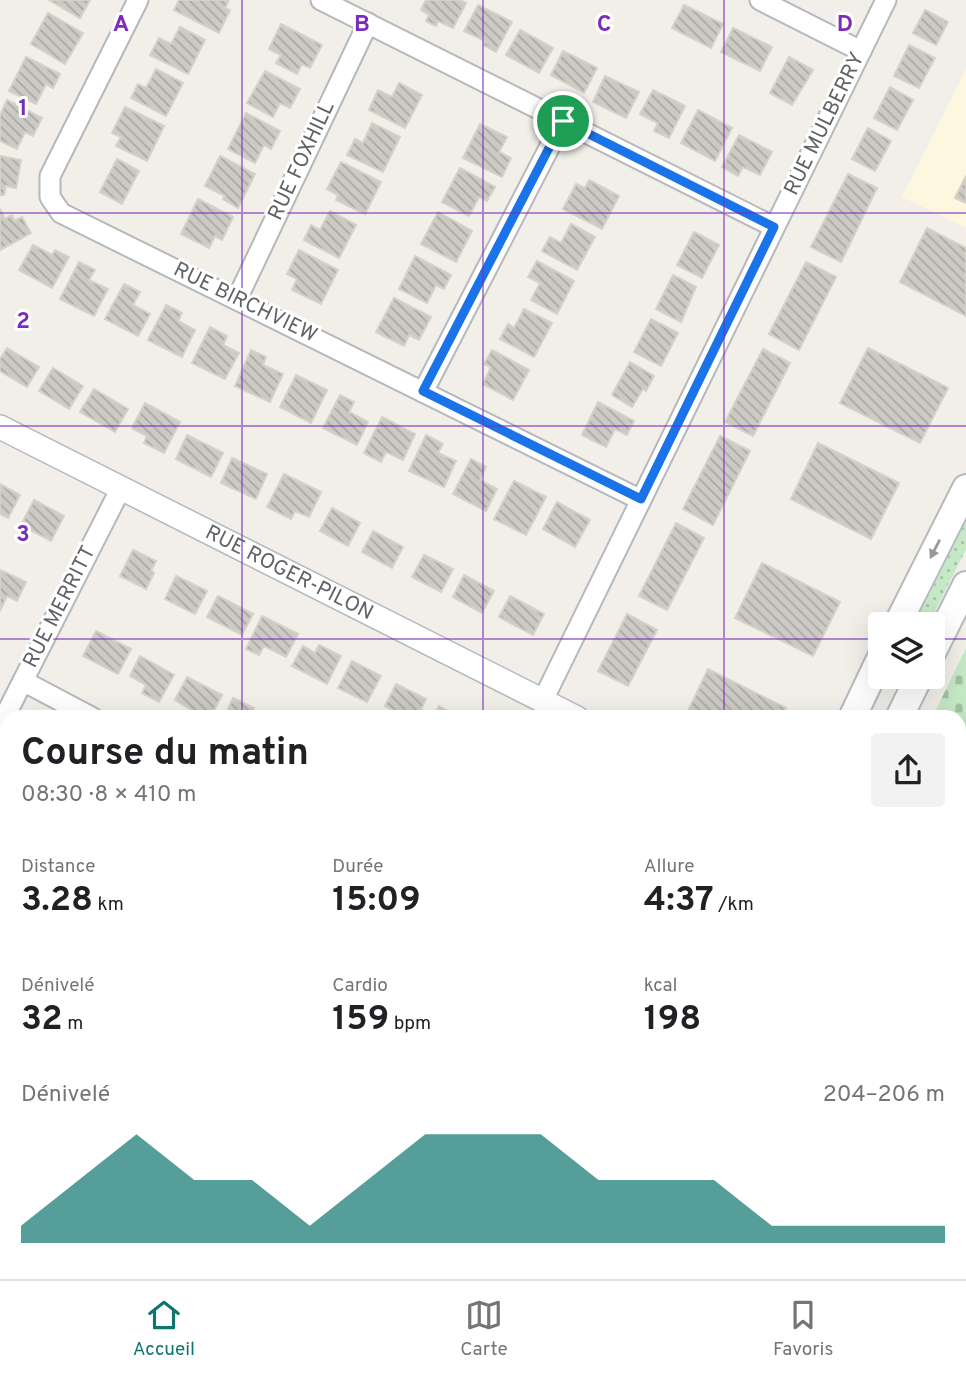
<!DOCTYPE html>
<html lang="fr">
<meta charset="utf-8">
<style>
:root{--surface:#fff;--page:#f2f2f2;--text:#202124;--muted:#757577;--line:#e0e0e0;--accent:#0f766e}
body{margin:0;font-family:Overpass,sans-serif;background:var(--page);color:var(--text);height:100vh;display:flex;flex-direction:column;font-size:26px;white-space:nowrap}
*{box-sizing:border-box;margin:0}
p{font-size:23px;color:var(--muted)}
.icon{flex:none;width:38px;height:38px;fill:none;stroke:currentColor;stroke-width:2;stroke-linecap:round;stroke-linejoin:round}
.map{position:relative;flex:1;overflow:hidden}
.panel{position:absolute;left:0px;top:710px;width:966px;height:569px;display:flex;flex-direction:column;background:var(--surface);border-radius:21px 21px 0 0;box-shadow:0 7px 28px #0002}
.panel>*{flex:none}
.fabs{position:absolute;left:868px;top:612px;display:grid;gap:14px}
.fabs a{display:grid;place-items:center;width:77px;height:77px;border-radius:7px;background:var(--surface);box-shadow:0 7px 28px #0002;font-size:35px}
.pin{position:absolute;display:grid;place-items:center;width:60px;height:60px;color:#fff;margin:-30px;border:4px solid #fff;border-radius:50%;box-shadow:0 2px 7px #0007}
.round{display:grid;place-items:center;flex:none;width:74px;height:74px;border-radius:7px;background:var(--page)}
.head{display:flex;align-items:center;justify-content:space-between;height:119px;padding:0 21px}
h1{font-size:38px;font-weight:700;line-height:52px}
.metrics{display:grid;grid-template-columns:repeat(3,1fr);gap:10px;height:119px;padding:7px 21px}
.metrics div{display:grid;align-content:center}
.metrics b{font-size:35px;font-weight:700}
.metrics small{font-size:19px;font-weight:400}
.metrics p{font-size:19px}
.chart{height:196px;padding:14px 21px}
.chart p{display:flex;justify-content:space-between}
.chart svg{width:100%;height:126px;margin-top:7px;fill:var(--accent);opacity:.7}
.dock{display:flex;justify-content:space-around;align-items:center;height:98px;border-top:2px solid var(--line);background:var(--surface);font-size:19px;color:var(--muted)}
.dock a{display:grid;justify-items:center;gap:4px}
.dock .on{color:var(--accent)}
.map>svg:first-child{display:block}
.commercial{fill:#fef7e0}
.grass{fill:url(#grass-dots)}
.cemetery{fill:url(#cemetery-stones)}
.building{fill:url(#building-back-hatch);stroke:#d6d1c6;stroke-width:2}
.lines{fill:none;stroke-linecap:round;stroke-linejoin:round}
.service-casing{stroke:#b5b8bc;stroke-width:13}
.minor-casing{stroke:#b5b8bc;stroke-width:23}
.tertiary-casing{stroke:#b5b8bc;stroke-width:26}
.secondary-casing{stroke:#b6babf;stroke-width:30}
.service{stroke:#fff;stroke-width:10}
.minor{stroke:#fff;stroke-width:19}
.tertiary{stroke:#fff;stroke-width:23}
.secondary{stroke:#fff;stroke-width:26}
.oneway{fill:#979a9d}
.route-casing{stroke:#fff;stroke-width:14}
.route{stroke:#1a73e8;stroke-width:9}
.grid{fill:none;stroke:#7b2cbf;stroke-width:2;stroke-opacity:0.55}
.labels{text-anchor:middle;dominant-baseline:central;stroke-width:6;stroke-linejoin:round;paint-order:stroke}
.street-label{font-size:21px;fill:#5f6368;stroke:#fff}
.grid-label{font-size:23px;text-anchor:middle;font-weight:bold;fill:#7b2cbf;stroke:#fff;stroke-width:6;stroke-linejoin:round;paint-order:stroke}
</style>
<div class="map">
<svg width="966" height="1279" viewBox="0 0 966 1279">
<defs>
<pattern id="grass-dots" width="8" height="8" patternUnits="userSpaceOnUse" patternTransform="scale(1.75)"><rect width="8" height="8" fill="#c5e8c5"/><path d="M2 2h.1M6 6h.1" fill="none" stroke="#a3c0a4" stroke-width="1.8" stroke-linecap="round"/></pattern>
<pattern id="cemetery-stones" width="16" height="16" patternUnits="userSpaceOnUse" patternTransform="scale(1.75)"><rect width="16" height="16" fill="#c5e8c5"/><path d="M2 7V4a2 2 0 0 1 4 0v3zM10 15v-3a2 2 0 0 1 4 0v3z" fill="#a3c0a4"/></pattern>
<pattern id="building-back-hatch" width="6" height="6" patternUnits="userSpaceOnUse" patternTransform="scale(1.75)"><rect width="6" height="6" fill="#cccac5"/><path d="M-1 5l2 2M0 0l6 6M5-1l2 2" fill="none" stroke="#a9a8a4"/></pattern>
</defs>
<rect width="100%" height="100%" fill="#f1efe8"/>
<g class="commercial">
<polygon points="966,69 966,228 902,197"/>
<polygon points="651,1272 751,1272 747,1279 648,1279"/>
</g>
<polygon class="grass" points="966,521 966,549 928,625 914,625"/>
<g class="cemetery">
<polygon points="966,648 966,1069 959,1065 959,718 932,718"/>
<polygon points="959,1070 966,1074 966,1279 896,1279 882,1272 959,1272"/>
</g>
<g class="building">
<polygon points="49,0 90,0 80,18"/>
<polygon points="179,0 229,0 225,8 230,10 219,33 174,10"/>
<polygon points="426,0 460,0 466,3 453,28 438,21 436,26 426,21 429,15 421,10"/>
<polygon points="478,5 512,22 496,52 483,45 485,41 464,31"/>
<polygon points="684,5 723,24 711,48 672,28"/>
<polygon points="925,10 948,22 936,45 913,33"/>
<polygon points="48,13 83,33 65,64 31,44"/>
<polygon points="281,24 322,45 310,68 302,64 297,74 276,63 281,55 269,49"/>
<polygon points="180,27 205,40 188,74 150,55 159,38 171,44"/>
<polygon points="733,28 772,47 760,71 721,52"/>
<polygon points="520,30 553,48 539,73 506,55"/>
<polygon points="909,45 935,58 919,88 894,76"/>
<polygon points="563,51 597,68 584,93 551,75"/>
<polygon points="26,57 60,74 53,88 46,84 36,104 9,91"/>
<polygon points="789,57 813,70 792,105 770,93"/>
<polygon points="156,69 183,83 166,116 131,98 138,84 146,88"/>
<polygon points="265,71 300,89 290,108 280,103 273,117 247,103"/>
<polygon points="605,76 639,92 626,118 593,102"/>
<polygon points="399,83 422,95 405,128 369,110 378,90 392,97"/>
<polygon points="890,87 913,100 897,130 874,118"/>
<polygon points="653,90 685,106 669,138 654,131 658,123 640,114"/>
<polygon points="7,100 42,118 33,136 25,132 17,149 0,141 0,115"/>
<polygon points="125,107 164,126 147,161 116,146 121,137 112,133"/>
<polygon points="698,110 732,128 715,161 681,143"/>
<polygon points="246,113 280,131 271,149 264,145 255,163 228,149"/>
<polygon points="372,123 400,137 383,172 347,155 355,139 363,143"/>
<polygon points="480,124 507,137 499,152 511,158 502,177 463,158"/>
<polygon points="868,128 891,141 875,171 852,159"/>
<polygon points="739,135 772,152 760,175 743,167 738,176 722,167"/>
<polygon points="0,156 21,160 16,188 6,186 4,195 0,195"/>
<polygon points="220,156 255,174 238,208 223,199 225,196 205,186"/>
<polygon points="117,159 139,171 122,204 100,192"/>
<polygon points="341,162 381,182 365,214 336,200 338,195 327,189"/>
<polygon points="460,168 495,187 487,201 479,197 469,216 442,202"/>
<polygon points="848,174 877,188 841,262 811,247"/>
<polygon points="966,176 966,203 955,198"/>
<polygon points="589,180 619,196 602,229 563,209 576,184 585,188"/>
<polygon points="198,199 233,217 222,240 215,236 209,248 181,234"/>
<polygon points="0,209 5,219 12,215 14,221 22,217 31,233 0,250"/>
<polygon points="330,211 356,225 339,258 304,240 311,225 320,230"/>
<polygon points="438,212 472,231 456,262 421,244"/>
<polygon points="571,224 595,237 577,270 542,251 550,237 561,243"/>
<polygon points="927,228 966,248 966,316 900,282"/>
<polygon points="694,232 719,245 702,278 677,265"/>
<polygon points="33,245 52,255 55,250 69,257 52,288 19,270"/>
<polygon points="299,250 338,270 321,304 292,290 297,279 287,274"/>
<polygon points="415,256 451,275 444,289 436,285 427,303 399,289"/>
<polygon points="537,261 574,281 557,314 531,300 540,283 528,277"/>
<polygon points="79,262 95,270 89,280 108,289 94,316 60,299"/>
<polygon points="806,262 836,277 799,350 769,334"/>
<polygon points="673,275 696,287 681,322 656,309"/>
<polygon points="124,284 140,292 133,305 150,314 138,336 105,319"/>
<polygon points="394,298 431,317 419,340 409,335 404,346 376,332"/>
<polygon points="166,305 182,313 178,321 195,330 182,357 148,340"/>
<polygon points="524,309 552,323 534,357 500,339 508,324 514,328"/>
<polygon points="651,319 678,333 661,366 634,352"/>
<polygon points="210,327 227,336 223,345 239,353 225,379 192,363"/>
<polygon points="7,348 39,367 27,387 0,371 0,359"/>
<polygon points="868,348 948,388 920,443 840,403"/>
<polygon points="763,349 790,363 753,436 725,422"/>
<polygon points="251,350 266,357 263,365 283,374 270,402 235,386"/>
<polygon points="492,350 529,370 513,400 483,384 491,367 484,364"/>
<polygon points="630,362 654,376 646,391 643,389 632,407 612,395"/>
<polygon points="53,368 83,386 69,409 39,391"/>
<polygon points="296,375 327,390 311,423 280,407"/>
<polygon points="94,389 128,409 115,432 80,412"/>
<polygon points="340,395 354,402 349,412 368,422 357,445 323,428"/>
<polygon points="598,402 634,421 627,435 615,429 606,447 582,435"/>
<polygon points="145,403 180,422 164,453 144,443 147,436 132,428"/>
<polygon points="382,417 415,434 403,460 386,452 381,462 364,453"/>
<polygon points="187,435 223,453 211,477 176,459"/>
<polygon points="426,435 443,444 438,453 456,461 444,487 409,471"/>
<polygon points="720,436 750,451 713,525 683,509"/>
<polygon points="818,443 899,483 871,539 791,499"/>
<polygon points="232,458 267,474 256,499 221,483"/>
<polygon points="471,459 486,467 480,480 497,489 486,511 453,494"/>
<polygon points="284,474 321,492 309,517 295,511 291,519 267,507"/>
<polygon points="514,481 546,497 526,535 494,519"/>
<polygon points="0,484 20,495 8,518 0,514"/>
<polygon points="34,500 64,516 51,541 21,525"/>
<polygon points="557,502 590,520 575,547 543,529"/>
<polygon points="332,508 360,523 348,546 320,531"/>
<polygon points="676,523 704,538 667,610 639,596"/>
<polygon points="373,531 403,547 392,568 362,552"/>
<polygon points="133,550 156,561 151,571 154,573 146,589 120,576"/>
<polygon points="424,555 453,569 441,592 412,577"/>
<polygon points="762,563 840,602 813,656 735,618"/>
<polygon points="0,570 26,582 17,601 7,596 0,611"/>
<polygon points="464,575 494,591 482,613 453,597"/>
<polygon points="176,576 207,591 195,614 165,599"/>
<polygon points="218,596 253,614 242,635 207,617"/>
<polygon points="510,596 544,614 533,635 499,617"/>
<polygon points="627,614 657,630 628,686 598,671"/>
<polygon points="262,616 298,634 286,657 264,646 259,655 246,649"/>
<polygon points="96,631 131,649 118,674 83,656"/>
<polygon points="319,645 341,656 327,684 292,666 303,646 315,653"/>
<polygon points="140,656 174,675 159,702 142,693 146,685 130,676"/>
<polygon points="352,661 381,676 367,702 338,688"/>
<polygon points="708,669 786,708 781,718 691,718 686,715"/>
<polygon points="187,677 222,695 210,718 204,718 175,700"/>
<polygon points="396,684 426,699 417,718 408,718 385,706"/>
<polygon points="233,698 254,708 249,718 224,718"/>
<polygon points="439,706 460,718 432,718"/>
<polygon points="966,776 966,871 959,867 959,791"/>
<polygon points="7,817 7,849 0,845 0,829"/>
<polygon points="0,1170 7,1174 6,1201 0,1198"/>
<polygon points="0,1250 7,1254 7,1272 25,1272 22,1279 0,1279"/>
<polygon points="399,1272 412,1272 421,1279 394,1279"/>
<polygon points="775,1272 855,1272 869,1279 771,1279"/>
</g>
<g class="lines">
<g class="service-casing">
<g id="service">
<polyline points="959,906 966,909"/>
<polyline points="959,1122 966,1142"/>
<polyline points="959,1154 966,1157"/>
</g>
</g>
<g class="minor-casing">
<g id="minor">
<polyline points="138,0 50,176 50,197 61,213 641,500"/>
<polyline points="321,0 774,227"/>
<polyline points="760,0 861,51"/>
<polyline points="237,299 368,23"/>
<polyline points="423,392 563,121"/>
<polyline points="23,681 93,718"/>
<polyline points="543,700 886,0"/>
<polyline points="0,726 121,488"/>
<polyline points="0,894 7,898"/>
<polyline points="0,1119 7,1122"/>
<polyline points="262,1272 269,1279"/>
<polyline points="231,1279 238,1272"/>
</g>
</g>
<g class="tertiary-casing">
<g id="tertiary">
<path id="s1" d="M0,427l577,291"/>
</g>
</g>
<g class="secondary-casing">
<g id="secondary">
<polyline points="897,625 966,488"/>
<polyline points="933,651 966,585"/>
<polyline points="852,718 880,659"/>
<polyline points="899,718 919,677"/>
<polyline points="569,1279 573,1272"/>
<polyline points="617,1279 621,1272"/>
</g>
</g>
<use href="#service" class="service"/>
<use href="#minor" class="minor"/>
<use href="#tertiary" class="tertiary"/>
<use href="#secondary" class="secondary"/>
</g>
<defs><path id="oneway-solid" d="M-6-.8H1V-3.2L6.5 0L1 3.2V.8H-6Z" transform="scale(1.75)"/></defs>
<use class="oneway" href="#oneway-solid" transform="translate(935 549) rotate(117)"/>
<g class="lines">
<g class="route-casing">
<polygon id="route" points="563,121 774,227 641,499 423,391"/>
</g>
<use href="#route" class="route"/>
</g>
<path class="grid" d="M242,0v718M483,0v718M724,0v718M0,213h966M0,426h966M0,639h880M933,639h33M0,853h7M959,853h7M0,1066h7M959,1066h7M242,1272v7M483,1272v7M724,1272v7"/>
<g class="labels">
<g class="street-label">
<text transform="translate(825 124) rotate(-64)">RUE MULBERRY</text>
<text transform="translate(302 161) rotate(-65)">RUE FOXHILL</text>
<text transform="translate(245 303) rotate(26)">RUE BIRCHVIEW</text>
<text stroke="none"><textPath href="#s1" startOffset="324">RUE ROGER-PILON</textPath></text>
<text transform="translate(60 607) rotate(-63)">RUE MERRITT</text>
</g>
</g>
<g class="grid-label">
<text x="121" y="31">A</text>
<text x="362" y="31">B</text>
<text x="604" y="31">C</text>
<text x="845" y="31">D</text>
<text x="23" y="115">1</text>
<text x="23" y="328">2</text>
<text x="23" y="541">3</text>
</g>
</svg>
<div class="fabs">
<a><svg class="icon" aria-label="layers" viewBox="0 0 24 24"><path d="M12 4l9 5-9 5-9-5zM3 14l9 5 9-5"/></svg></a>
</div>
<div class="pin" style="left:563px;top:121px;background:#1e9e55"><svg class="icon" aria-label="arrive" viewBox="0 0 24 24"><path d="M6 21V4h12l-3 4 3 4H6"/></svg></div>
<section class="panel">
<div class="head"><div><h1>Course du matin</h1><p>08:30 · 8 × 410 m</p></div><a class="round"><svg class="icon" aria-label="share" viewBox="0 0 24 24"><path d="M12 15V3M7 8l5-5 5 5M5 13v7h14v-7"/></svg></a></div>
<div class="metrics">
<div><p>Distance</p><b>3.28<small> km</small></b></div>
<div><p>Durée</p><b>15:09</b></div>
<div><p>Allure</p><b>4:37<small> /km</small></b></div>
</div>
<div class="metrics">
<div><p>Dénivelé</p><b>32<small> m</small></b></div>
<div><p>Cardio</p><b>159<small> bpm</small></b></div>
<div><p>kcal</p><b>198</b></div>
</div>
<div class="chart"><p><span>Dénivelé</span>204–206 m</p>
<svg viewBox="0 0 160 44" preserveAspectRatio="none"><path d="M0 44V38L10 22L20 6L30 22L40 22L50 38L60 22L70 6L80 6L90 6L100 22L110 22L120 22L130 38L140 38L150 38L160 38V44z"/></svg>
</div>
</section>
</div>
<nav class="dock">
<a class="on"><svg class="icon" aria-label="home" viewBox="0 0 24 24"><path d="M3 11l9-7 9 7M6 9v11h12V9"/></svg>Accueil</a>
<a><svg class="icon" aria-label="map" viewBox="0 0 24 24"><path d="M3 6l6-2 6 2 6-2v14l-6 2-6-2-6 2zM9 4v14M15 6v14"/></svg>Carte</a>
<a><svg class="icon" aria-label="saved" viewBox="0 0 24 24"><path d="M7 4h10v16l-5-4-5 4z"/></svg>Favoris</a>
</nav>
